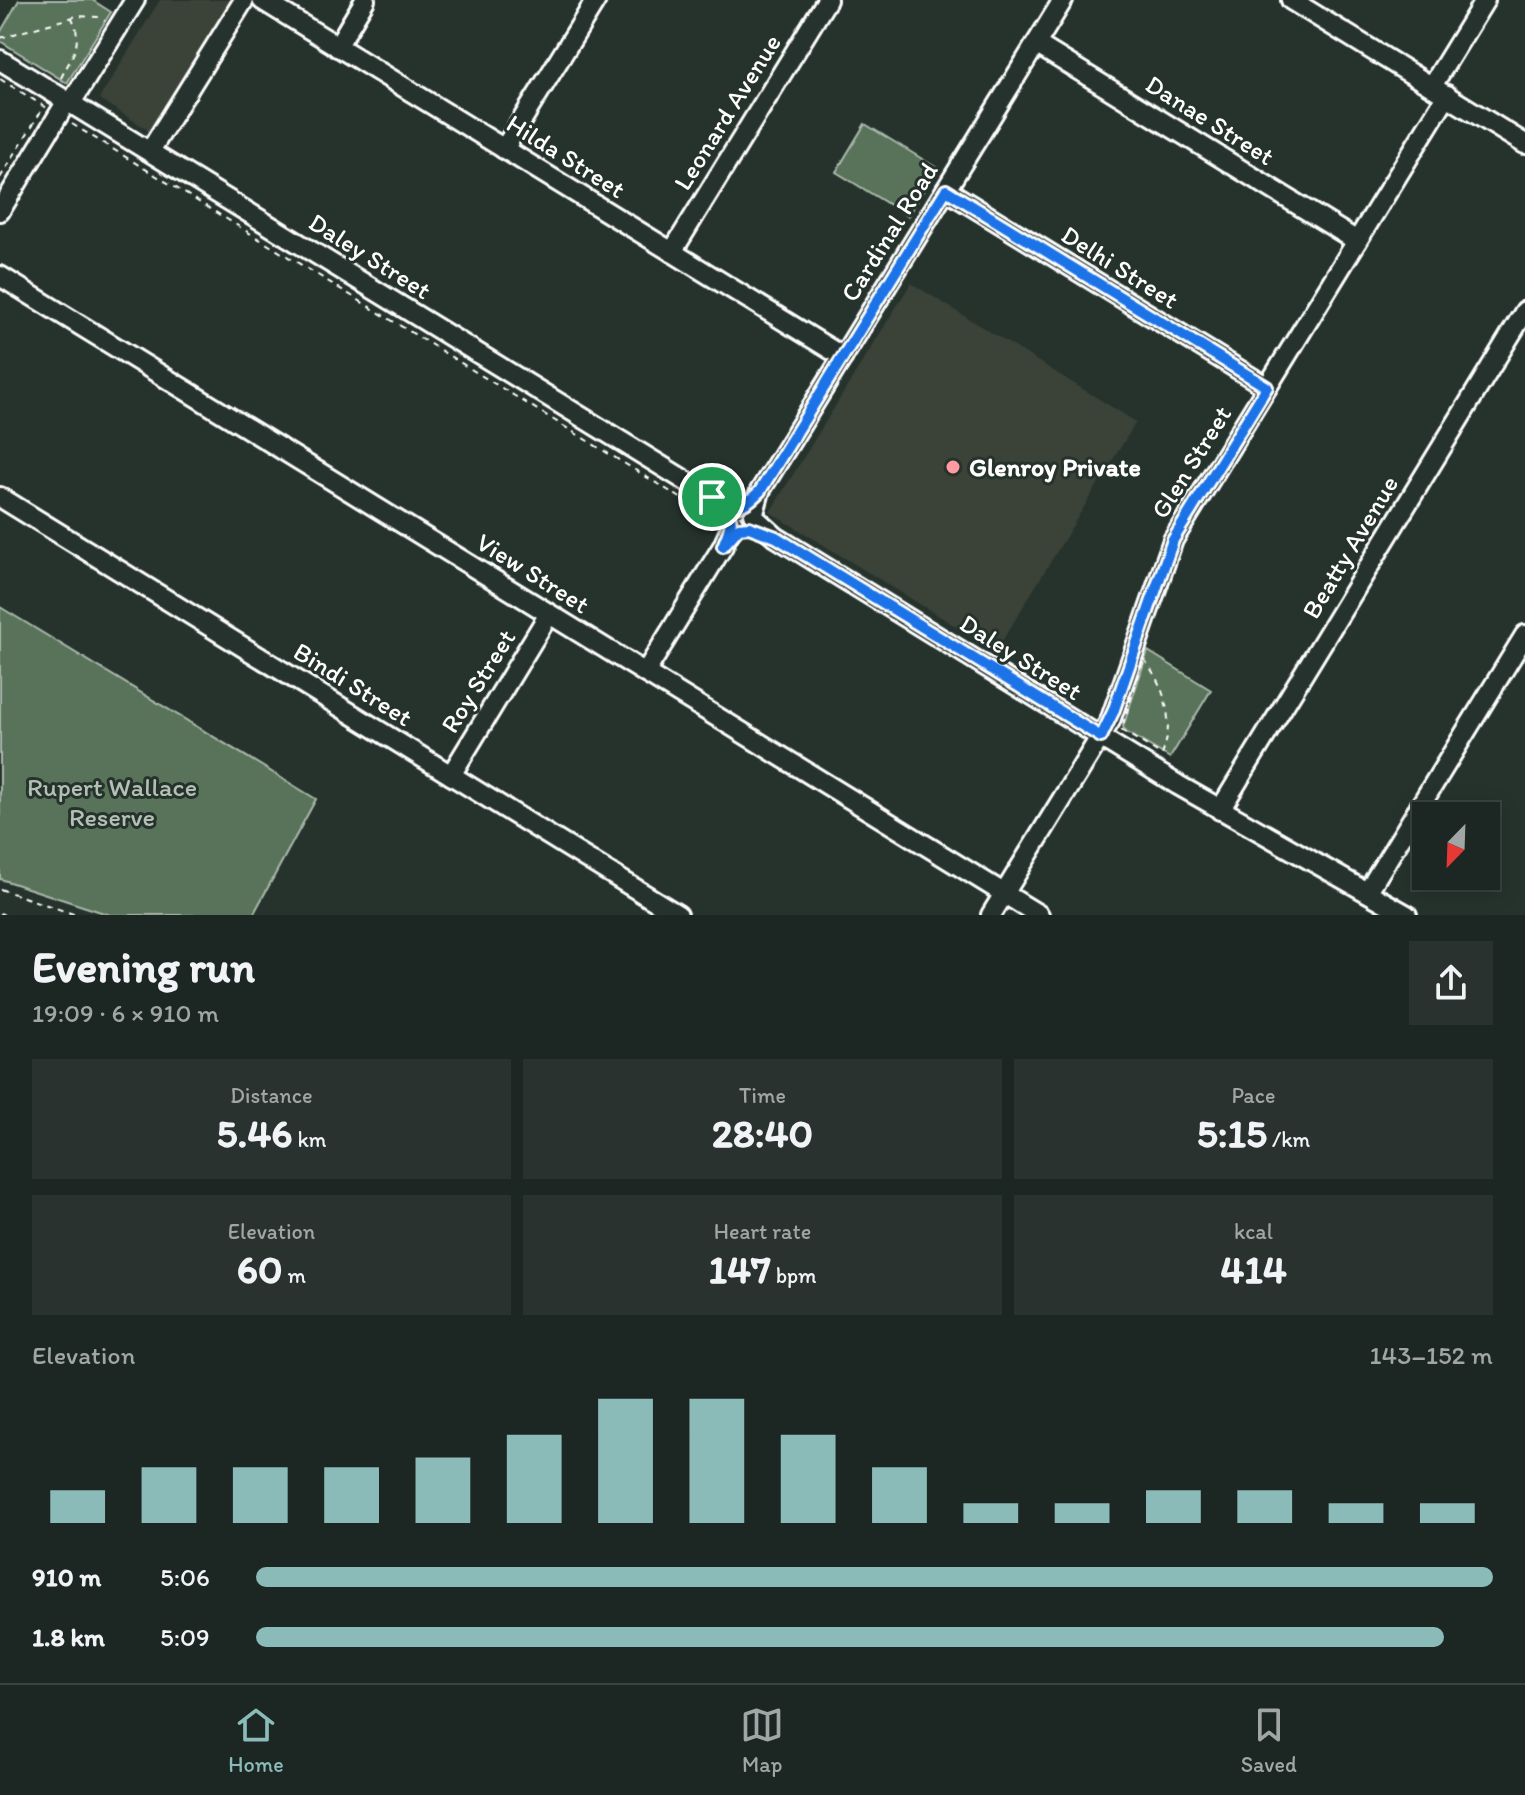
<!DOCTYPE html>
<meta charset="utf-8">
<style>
:root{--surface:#1c2622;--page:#29322f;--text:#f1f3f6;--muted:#a0a5a5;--line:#3a4340;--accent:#8bbbb9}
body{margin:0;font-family:Itim,sans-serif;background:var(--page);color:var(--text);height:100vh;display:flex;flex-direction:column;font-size:30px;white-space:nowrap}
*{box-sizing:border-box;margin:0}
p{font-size:26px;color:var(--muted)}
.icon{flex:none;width:44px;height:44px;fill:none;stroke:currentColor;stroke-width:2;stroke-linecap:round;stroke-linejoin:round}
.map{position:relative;height:915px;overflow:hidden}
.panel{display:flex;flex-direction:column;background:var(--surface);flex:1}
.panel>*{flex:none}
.needle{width:52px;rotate:203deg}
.controls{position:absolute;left:1412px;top:802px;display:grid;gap:16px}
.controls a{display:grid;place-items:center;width:88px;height:88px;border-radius:0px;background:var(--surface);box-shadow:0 4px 20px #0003,0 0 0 2px var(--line);font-size:40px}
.pin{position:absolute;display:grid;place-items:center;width:68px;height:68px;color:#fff;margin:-34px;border:4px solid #fff;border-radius:50%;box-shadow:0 2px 8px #0007}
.round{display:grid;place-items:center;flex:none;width:84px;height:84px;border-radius:0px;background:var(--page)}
.head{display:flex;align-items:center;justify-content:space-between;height:136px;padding:0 32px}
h1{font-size:44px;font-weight:800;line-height:60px}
.stats{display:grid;grid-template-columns:repeat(3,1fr);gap:12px;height:136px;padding:8px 32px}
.stats div{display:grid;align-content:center;border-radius:0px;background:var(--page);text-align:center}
.stats b{font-size:40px;font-weight:800}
.stats small{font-size:22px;font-weight:400}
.stats p{font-size:22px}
.chart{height:224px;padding:16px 32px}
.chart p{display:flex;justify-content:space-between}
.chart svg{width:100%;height:144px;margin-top:8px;stroke:var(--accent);stroke-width:6}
ul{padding:0 32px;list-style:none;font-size:26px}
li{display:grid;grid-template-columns:128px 96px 1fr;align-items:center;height:60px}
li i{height:20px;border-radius:10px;background:var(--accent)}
.menu{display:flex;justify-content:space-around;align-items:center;height:112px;border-top:2px solid var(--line);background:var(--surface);font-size:22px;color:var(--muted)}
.menu a{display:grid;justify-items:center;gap:4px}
.menu .selected{color:var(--accent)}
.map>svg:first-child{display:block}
.built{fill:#3b4239}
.green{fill:#58735a;stroke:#acb9ac;stroke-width:2}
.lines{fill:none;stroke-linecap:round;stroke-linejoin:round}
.minor-casing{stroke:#fff;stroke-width:24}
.path{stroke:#fff;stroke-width:2;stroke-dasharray:6 6;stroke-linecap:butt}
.minor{stroke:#26332d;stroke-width:18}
.route-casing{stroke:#fff;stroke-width:16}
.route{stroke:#1a73e8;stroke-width:10}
.poi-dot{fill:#ff9aa2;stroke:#26332d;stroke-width:3}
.labels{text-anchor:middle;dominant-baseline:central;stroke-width:6;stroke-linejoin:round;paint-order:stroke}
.street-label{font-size:26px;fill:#fff;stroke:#26332d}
.poi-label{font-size:26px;font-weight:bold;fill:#fff;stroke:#26332d;text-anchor:start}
.park-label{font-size:26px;fill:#b4c0b5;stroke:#26332d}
</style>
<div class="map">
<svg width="1525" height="915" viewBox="0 0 1525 915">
<rect width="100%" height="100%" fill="#26332d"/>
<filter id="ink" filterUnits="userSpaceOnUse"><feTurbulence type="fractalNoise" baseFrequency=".0125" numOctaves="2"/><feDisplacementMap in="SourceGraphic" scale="16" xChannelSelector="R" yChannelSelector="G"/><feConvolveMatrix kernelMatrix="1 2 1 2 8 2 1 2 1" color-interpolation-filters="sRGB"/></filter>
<g filter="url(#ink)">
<g class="built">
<polygon points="160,0 235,0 155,134 99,99"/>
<polygon points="911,283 1136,422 996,651 770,512"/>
</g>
<g class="green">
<polygon points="19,0 92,0 111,12 67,83 0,41 0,33"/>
<polygon points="865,124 937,168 908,216 836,172"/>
<polygon points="0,607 316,799 253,915 110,915 0,879"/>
<polygon points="1148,651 1211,690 1170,758 1126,732 1123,727"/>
</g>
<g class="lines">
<g class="minor-casing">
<g id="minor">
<polyline points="262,0 843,357"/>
<polyline points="1291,0 1525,144"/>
<polyline points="1036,44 1357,241"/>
<polyline points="337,47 365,0"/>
<polyline points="0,60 712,497 736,507"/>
<polyline points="1432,86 1485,0"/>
<polyline points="71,103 135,0"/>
<polyline points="504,149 596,0"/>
<polyline points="150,151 244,0"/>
<polyline points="946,190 1267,387"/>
<polyline points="0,211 67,101"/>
<polyline points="672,252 827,0"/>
<polyline points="0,276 1039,915"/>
<polyline points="0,497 678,915"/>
<polyline points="754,513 760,491 1063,0"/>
<polyline points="755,518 776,537 1178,785 1407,915"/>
<polyline points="645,673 723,546 733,523"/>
<polyline points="451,775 549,614"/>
<polyline points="1220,810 1525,311"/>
<polyline points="1368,891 1525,635"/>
<polyline points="991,915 1110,721 1173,540 1447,95"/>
</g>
</g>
<g class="path">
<polyline points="0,38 77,16 98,17 105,21"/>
<path d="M61,78c11,-23 23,-35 11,-60"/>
<polyline points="0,79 47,108"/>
<polyline points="72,124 710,516"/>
<polyline points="0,178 43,108"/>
<path d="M1144,659c22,29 31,62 18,96l-41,-25z"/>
<polyline points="0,889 76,915"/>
<polyline points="0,913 4,915"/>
</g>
<use href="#minor" class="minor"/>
</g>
</g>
<g class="lines" filter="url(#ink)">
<g class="route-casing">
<path id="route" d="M946,190l321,197 -94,153 -60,172 -12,25 -325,-200 -27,-10 -10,1 -16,18c12,-28 11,-28 -11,-49 25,11 28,14 48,-6z"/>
</g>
<use href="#route" class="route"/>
</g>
<circle class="poi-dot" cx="953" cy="467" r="8"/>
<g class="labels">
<g class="street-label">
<text transform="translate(727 112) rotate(-58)">Leonard Avenue</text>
<text transform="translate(1210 120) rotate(32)">Danae Street</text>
<text transform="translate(566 156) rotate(32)">Hilda Street</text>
<text transform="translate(889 232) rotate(-58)">Cardinal Road</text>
<text transform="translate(370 256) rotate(32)">Daley Street</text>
<text transform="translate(1120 267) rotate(32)">Delhi Street</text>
<text transform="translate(1191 462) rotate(-58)">Glen Street</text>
<text transform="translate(1350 547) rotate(-59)">Beatty Avenue</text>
<text transform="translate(533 573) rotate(32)">View Street</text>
<text transform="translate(1021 657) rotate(32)">Daley Street</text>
<text transform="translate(478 681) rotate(-58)">Roy Street</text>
<text transform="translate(353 684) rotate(32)">Bindi Street</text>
</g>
<g class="poi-label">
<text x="969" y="467">Glenroy Private</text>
</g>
<g class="park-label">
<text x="112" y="787">Rupert Wallace<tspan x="112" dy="30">Reserve</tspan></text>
</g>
</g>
</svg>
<div class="controls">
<a><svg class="needle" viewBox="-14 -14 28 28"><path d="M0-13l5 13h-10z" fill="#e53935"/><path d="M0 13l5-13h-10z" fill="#a0a5a5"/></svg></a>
</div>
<div class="pin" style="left:712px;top:497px;background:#1e9e55"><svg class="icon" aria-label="arrive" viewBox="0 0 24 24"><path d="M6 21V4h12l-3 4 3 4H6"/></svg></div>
</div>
<section class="panel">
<div class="head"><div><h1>Evening run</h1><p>19:09 · 6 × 910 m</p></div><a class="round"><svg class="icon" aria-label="share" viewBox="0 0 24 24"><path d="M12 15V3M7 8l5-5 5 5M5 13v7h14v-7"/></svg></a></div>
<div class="stats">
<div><p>Distance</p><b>5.46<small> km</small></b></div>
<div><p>Time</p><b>28:40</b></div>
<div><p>Pace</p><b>5:15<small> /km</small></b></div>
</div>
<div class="stats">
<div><p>Elevation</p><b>60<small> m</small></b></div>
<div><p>Heart rate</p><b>147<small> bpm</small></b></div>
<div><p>kcal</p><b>414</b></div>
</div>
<div class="chart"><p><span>Elevation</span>143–152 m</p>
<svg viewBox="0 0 160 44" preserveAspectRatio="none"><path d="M5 44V34M15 44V27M25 44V27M35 44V27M45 44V24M55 44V17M65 44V6M75 44V6M85 44V17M95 44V27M105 44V38M115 44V38M125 44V34M135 44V34M145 44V38M155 44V38"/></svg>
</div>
<ul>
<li><b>910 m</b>5:06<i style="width:100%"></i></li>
<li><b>1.8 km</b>5:09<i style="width:96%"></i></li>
</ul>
</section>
<nav class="menu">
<a class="selected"><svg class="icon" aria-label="home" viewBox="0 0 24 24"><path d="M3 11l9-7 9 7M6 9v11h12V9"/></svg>Home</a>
<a><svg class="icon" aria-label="map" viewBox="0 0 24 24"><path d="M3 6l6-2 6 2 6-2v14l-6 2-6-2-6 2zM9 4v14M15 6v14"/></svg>Map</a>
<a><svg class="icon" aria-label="saved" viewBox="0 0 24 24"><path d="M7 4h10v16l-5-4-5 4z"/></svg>Saved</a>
</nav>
